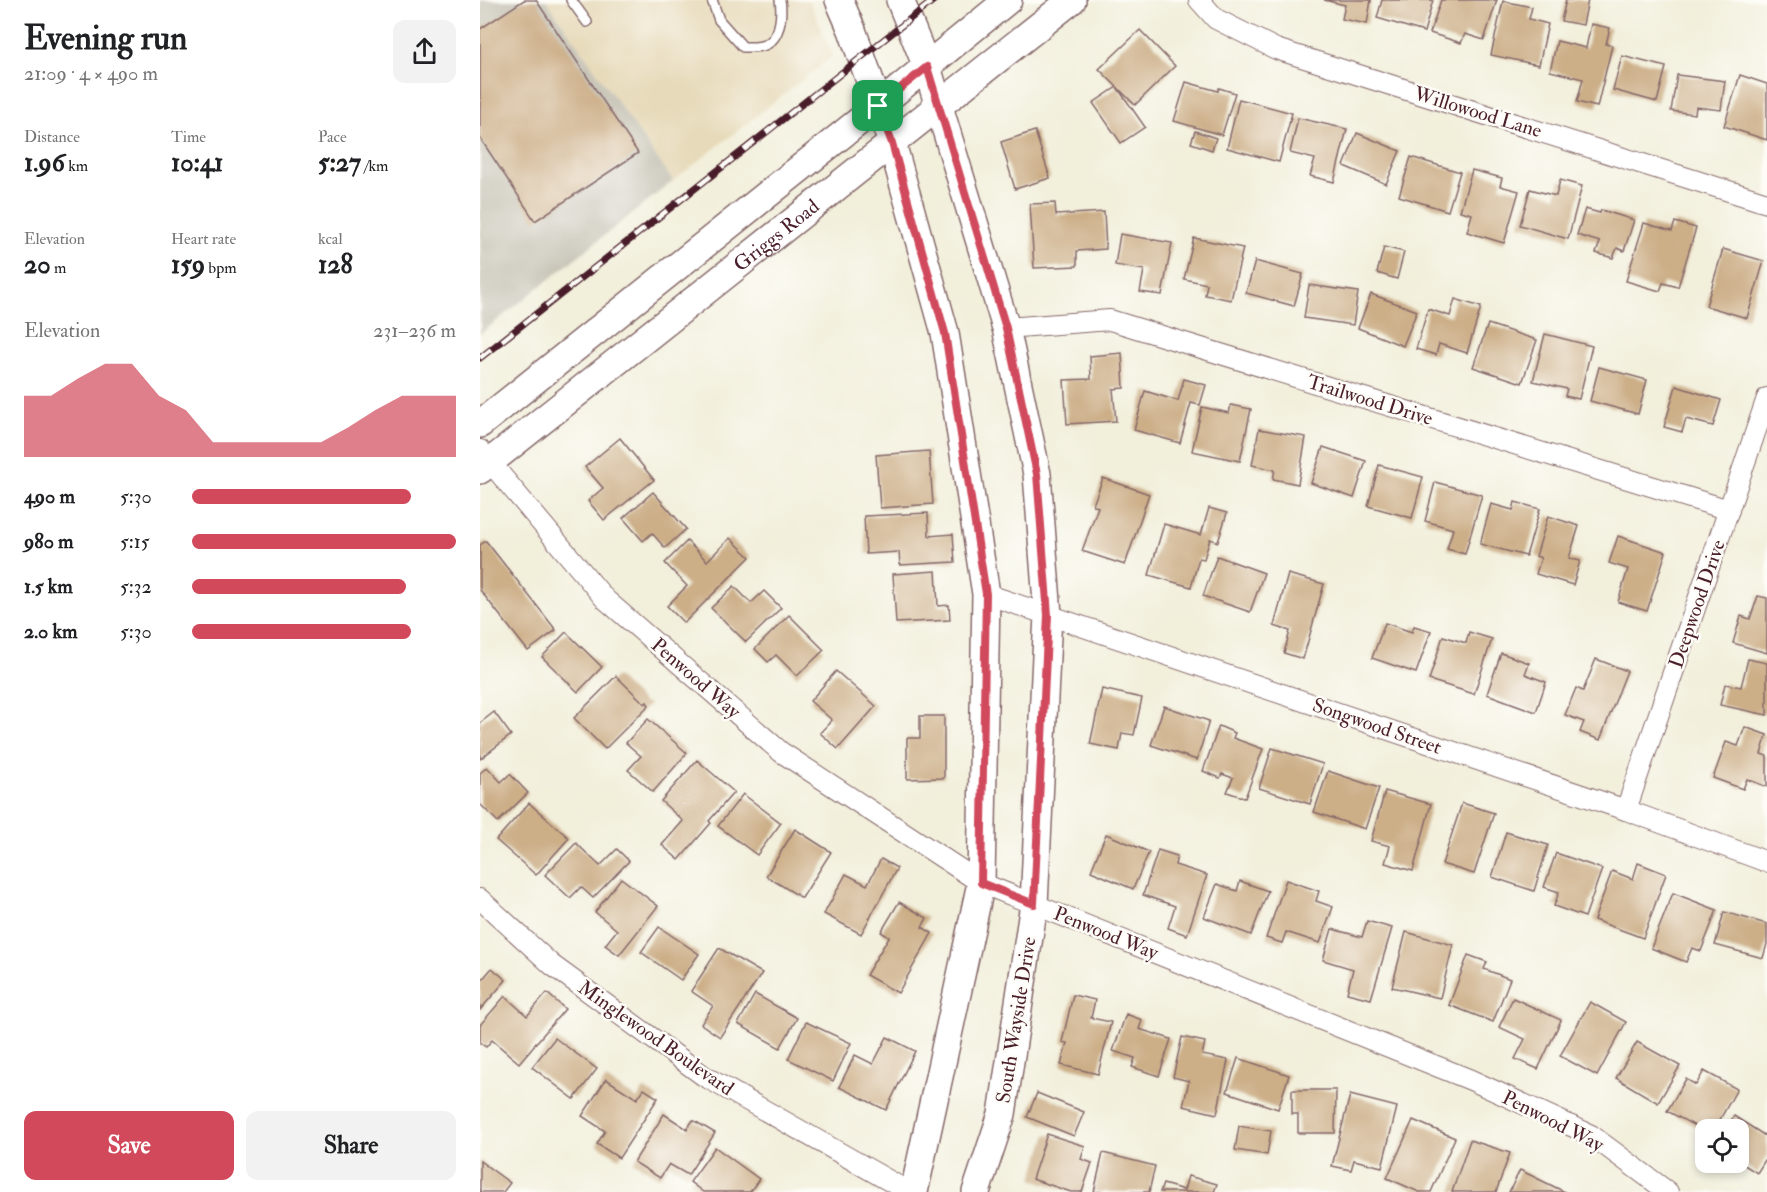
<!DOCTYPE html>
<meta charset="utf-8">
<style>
:root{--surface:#fff;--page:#f2f2f2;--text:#202124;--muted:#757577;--accent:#d1495b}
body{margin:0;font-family:"IM FELL Double Pica",serif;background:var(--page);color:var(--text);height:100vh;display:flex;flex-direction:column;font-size:22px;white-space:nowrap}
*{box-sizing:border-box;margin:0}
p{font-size:20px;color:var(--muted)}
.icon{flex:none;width:33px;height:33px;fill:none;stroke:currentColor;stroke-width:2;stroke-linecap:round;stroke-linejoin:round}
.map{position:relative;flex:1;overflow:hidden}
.sheet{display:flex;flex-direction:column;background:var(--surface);width:480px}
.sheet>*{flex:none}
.tools{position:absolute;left:1215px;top:1119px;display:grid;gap:12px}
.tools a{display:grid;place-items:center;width:54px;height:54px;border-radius:12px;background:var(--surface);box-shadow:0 3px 9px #0003;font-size:30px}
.pin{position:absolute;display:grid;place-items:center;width:51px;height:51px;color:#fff;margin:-26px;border-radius:12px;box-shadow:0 3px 9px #0006}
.round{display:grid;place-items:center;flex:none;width:63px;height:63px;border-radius:12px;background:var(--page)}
.head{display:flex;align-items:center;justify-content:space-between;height:102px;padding:0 24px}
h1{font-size:33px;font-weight:700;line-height:45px}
.stats{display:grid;grid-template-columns:repeat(3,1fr);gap:9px;height:102px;padding:6px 24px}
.stats div{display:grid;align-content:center}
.stats b{font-size:26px;font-weight:700}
.stats small{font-size:16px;font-weight:400}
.stats p{font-size:16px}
.chart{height:168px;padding:12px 24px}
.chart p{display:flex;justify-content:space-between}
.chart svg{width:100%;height:108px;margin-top:6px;fill:var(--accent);opacity:.7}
.button{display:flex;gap:12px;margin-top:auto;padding:12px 24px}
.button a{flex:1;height:69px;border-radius:12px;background:var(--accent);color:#fff;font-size:24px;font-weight:700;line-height:69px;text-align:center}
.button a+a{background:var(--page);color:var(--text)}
ul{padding:0 24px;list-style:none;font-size:20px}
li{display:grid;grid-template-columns:96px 72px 1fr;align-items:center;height:45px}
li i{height:15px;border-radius:8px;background:var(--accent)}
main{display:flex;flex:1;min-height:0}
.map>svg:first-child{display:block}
.built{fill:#e7daba}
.industrial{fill:#c8c4b8}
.building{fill:#ccae87}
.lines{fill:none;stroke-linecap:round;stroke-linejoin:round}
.lane-casing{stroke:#856869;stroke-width:12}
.street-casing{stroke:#856869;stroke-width:22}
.secondary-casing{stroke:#856869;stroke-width:30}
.lane{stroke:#fff;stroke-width:9}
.street{stroke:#fff;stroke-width:20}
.secondary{stroke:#fff;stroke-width:27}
.rail-casing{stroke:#4a1f2b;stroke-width:7}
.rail{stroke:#fdfcf7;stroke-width:4.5;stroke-dasharray:14;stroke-linecap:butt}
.route-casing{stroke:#fff;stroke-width:12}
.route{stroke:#d1495b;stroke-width:8}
.labels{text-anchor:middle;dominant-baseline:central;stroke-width:5;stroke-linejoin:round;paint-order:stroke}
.street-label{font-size:20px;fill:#4a1f2b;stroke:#fdfcf7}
</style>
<main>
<section class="sheet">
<div class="head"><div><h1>Evening run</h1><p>21:09 · 4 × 490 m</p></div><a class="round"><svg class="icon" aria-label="share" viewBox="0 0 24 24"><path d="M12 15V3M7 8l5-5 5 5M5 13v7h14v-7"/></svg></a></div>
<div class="stats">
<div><p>Distance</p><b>1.96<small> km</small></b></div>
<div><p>Time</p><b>10:41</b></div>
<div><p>Pace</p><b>5:27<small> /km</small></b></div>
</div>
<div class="stats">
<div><p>Elevation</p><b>20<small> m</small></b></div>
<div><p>Heart rate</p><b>159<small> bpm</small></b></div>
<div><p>kcal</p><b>128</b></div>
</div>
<div class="chart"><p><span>Elevation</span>231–236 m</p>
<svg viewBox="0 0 160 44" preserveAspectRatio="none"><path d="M0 44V19L10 19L20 12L30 6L40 6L50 19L60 25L70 38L80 38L90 38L100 38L110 38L120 32L130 25L140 19L150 19L160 19V44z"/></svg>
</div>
<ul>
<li><b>490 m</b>5:30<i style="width:83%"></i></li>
<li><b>980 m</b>5:15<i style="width:100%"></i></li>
<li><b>1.5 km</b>5:32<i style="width:81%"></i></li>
<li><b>2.0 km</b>5:30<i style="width:83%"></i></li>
</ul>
<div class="button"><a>Save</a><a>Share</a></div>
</section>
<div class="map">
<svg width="1287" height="1192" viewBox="0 0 1287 1192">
<rect width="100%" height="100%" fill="#fdfcf7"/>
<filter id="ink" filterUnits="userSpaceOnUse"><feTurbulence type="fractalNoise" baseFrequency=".0167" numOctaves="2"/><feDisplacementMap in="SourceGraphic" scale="12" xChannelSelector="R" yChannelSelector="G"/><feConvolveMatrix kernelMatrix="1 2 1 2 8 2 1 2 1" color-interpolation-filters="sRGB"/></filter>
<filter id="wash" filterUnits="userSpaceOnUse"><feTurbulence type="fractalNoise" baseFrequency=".008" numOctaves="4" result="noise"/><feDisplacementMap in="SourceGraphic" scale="24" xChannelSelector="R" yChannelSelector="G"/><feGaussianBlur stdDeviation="1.35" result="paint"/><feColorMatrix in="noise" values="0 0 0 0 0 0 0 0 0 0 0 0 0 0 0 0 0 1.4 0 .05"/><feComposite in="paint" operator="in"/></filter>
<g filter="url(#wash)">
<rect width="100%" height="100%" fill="#f2efdb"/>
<polygon class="built" points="66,0 329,0 353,56 193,181"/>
<polygon class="industrial" points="0,0 66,0 193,181 0,334"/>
<g id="blocks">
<g class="building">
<polygon points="44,0 56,0 158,153 55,221 0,138 0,29"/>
<polygon points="844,0 891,0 887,24 862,19 865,5"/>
<polygon points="902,0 953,0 944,32 897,18"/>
<polygon points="961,0 1017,0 1004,40 985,34 981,43 950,33"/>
<polygon points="1086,0 1108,0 1103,25 1081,21"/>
<polygon points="1023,1 1052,7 1049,19 1068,24 1059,65 1011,55"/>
<polygon points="1111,24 1130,28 1126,44 1132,46 1117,107 1097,102 1103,79 1070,71 1077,41 1106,48"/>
<polygon points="660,30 695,66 655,105 619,69"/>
<polygon points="1142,56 1186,67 1177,102 1133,90"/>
<polygon points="1197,75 1245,81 1241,110 1216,107 1215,114 1191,111"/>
<polygon points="1260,75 1287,84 1287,140 1244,126"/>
<polygon points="706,82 738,91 739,88 755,93 742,135 694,121"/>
<polygon points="637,87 665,127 641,143 613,103"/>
<polygon points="759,99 812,113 799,162 747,148"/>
<polygon points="818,118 867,129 854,182 830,176 835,159 810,153"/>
<polygon points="555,131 570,178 535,189 521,142"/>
<polygon points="715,131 736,138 732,150 711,143"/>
<polygon points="877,133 920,151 906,184 864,166"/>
<polygon points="931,157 980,172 968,211 919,196"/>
<polygon points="992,170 1022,178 1020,186 1039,191 1024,243 987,232 992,214 980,211"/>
<polygon points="1080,180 1102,186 1088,239 1040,225 1050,189 1076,196"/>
<polygon points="575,203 576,215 624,212 626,249 597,251 597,266 554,268 550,204"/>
<polygon points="1105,209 1120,213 1121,210 1154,220 1144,251 1137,248 1133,258 1116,253 1120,242 1097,235"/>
<polygon points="1195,222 1216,228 1198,287 1183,283 1180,291 1146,281 1164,223 1192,231"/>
<polygon points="640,234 692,243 682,295 660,292 664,270 635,265"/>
<polygon points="714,238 763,248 751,300 725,295 727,284 704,279"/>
<polygon points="904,247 924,252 917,279 897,273"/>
<polygon points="1243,249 1284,261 1267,318 1226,306"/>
<polygon points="775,261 823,274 814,306 766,293"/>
<polygon points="829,285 878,292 873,325 824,318"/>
<polygon points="891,294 937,311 923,346 878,328"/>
<polygon points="975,299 1001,307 987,353 959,344 956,355 936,349 948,309 970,316"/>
<polygon points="1008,324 1057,340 1042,383 993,367"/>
<polygon points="1065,334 1112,346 1099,399 1085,396 1087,389 1053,381"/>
<polygon points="642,353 644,388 633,389 636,421 587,424 584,380 611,379 610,356"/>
<polygon points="1119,367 1167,380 1158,414 1110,401"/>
<polygon points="704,379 726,385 720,405 711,403 700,443 654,430 665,391 698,401"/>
<polygon points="1196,386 1241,400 1233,426 1206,419 1202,432 1184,427"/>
<polygon points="751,405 771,409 760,461 712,451 722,407 749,413"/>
<polygon points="779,429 826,437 818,484 793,479 795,470 772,465"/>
<polygon points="140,438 174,480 124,520 108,501 123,488 105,467"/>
<polygon points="843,447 886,461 874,498 831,483"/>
<polygon points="449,451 453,504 400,508 396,455"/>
<polygon points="899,465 943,477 932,518 888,506"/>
<polygon points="623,478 669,494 645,565 602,551 618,507 613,505"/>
<polygon points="955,482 1002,495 985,554 967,549 973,529 945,521"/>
<polygon points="173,492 206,529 185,548 172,533 163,541 143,518"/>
<polygon points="1035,502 1060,509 1046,556 1000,544 1011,504 1033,510"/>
<polygon points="729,508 747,513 738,542 730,539 724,559 719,558 711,587 669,575 684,524 721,535"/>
<polygon points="448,513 449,536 473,534 475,562 420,565 419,552 386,554 384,516"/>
<polygon points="1068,516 1099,526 1089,558 1100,561 1093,585 1056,574 1061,558 1056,556"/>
<polygon points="1138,536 1186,552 1167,611 1138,602 1148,569 1129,563"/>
<polygon points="250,538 270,557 204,623 187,606 207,586 185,563 207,541 227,561"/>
<polygon points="6,541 76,630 48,651 0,590 0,545"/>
<polygon points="737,556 784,573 770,612 723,596"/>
<polygon points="456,571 458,606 469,605 470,620 416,623 413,574"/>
<polygon points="808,574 844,584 823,659 804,653 810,631 794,626"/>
<polygon points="254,586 271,603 284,591 301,608 266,642 231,608"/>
<polygon points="1278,596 1287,598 1287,653 1253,643 1261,616 1270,619"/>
<polygon points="309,615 344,650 317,676 296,655 288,662 275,649"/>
<polygon points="905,623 932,632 934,626 951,631 936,673 892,658"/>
<polygon points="86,632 122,667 98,692 62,657"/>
<polygon points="989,632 1012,639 994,694 949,680 963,636 986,643"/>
<polygon points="1021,653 1049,663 1045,674 1066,682 1056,712 1007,694"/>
<polygon points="1116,659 1147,671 1120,740 1100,732 1104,722 1085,715 1096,688 1103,691"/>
<polygon points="1268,659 1287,663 1287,715 1240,705 1245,684 1261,687"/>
<polygon points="356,671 396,706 358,749 340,733 352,720 330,701"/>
<polygon points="136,676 165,704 167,702 169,705 125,749 94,718"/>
<polygon points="622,689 662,698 654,735 642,733 639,750 610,744"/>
<polygon points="684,706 729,721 717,760 671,745"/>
<polygon points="14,712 31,735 0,759 0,723"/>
<polygon points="440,716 464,716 464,778 427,779 427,738 440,738"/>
<polygon points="168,719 207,753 173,792 148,770 161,756 146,743"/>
<polygon points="739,726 755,733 753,738 783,749 765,798 747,792 753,778 742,774 740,778 723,771"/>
<polygon points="1265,727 1287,735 1281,754 1287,756 1287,787 1267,779 1263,789 1233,778 1246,742 1258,746"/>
<polygon points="792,748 843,764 830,804 779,788"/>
<polygon points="217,760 254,792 229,821 231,823 199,860 182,845 203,821 181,801"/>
<polygon points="7,767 21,782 30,774 48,793 18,822 0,804 0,773"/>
<polygon points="848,771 899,788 885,829 834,812"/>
<polygon points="905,791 951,804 933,871 905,863 910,846 891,841"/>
<polygon points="263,794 301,823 277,855 238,826"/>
<polygon points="49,803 89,838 56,875 16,840"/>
<polygon points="982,803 1014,813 994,874 962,864"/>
<polygon points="315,829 351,852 322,898 286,876"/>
<polygon points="1026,832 1068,845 1054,891 1012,877"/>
<polygon points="626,834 669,852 653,889 611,871"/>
<polygon points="96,843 120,866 137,849 149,861 113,898 101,887 90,898 65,875"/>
<polygon points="678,850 697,856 695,865 727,875 707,935 688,928 695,906 663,895"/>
<polygon points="1076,853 1122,869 1105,917 1074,906 1079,892 1064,887"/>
<polygon points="401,859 417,868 381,934 344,914 366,874 387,885"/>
<polygon points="1158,863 1186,874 1163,938 1114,920 1132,871 1153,879"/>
<polygon points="141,878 178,906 139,955 125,945 137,930 115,912"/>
<polygon points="806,880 839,891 836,901 853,907 840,943 806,932 802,943 786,938"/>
<polygon points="760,881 788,891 771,935 724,917 737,884 757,891"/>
<polygon points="1193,893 1237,910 1221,951 1212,948 1206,962 1171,948"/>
<polygon points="419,902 447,918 442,927 452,933 418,993 386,975 409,937 401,932"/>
<polygon points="1244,912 1287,924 1287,944 1283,958 1235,945"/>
<polygon points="887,921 912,928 891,999 867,993 873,969 843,960 852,929 882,937"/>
<polygon points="179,927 219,954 201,980 161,952"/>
<polygon points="926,932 973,945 960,998 912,987"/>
<polygon points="239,948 282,973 240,1037 221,1024 233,1006 211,991"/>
<polygon points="988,955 1007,962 1004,969 1030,979 1013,1022 969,1005"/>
<polygon points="12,968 26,980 0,1010 0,982"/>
<polygon points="67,993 85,1009 39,1063 12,1040 6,1047 0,1043 0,1025 25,996 47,1016"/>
<polygon points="275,994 317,1018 300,1048 258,1024"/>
<polygon points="593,995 615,1000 611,1018 631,1022 618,1074 581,1065 587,1043 582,1042"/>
<polygon points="1033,998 1081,1020 1058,1069 1035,1059 1045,1039 1019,1027"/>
<polygon points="1110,1002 1146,1022 1117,1076 1080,1056"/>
<polygon points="646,1014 662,1020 659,1029 691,1039 679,1076 652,1067 655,1058 633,1051"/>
<polygon points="326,1022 371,1043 353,1081 308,1059"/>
<polygon points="407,1037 435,1051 406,1110 359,1087 375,1055 393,1064"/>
<polygon points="702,1037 725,1042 722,1055 748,1060 737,1114 703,1106 709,1081 693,1077"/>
<polygon points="75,1038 117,1069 94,1099 52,1067"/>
<polygon points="1157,1042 1200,1066 1178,1103 1136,1078"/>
<polygon points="758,1058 809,1075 798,1109 747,1092"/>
<polygon points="1224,1071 1257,1089 1234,1130 1226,1130 1226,1132 1187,1111 1206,1079 1216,1085"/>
<polygon points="126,1079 157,1099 164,1089 178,1098 139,1158 117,1144 125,1131 102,1116"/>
<polygon points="812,1090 856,1090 855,1133 818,1133 818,1114 812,1114"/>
<polygon points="557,1093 604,1112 594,1136 547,1117"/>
<polygon points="870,1095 917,1107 902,1167 874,1160 871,1170 852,1166"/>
<polygon points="184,1114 207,1129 213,1120 235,1133 208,1175 189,1164 180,1178 154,1162"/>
<polygon points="1254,1116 1287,1137 1287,1157 1277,1173 1258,1161 1258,1130 1245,1130"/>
<polygon points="933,1120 975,1138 951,1192 939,1192 907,1178"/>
<polygon points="759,1126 791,1131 787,1155 755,1150"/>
<polygon points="567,1134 605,1146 601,1159 612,1163 602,1192 591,1192 552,1179"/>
<polygon points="990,1140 1030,1153 1016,1192 972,1192"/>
<polygon points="235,1147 279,1179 270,1192 223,1192 210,1182"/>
<polygon points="623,1153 675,1166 669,1192 614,1192"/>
<polygon points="0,1161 30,1183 23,1192 0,1192"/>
<polygon points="1040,1170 1085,1192 1029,1192"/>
<polygon points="708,1176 737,1184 734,1192 680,1192 683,1184 704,1190"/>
</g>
</g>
</g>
<g filter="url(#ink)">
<use href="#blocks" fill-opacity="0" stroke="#856869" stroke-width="1.5"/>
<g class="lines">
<g class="lane-casing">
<g id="lane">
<polyline points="91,0 107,22"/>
<path d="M232,0l7,20 24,27c9,0 21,1 28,-6 10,-9 11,-29 9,-41"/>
</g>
</g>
<g class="street-casing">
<g id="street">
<polyline points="719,0 736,19 796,49 1287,203"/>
<polyline points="526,328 630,320 1249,510"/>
<polyline points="0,450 125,599 301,752 501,883 991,1080 1111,1135 1188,1192"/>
<polyline points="506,594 1146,810 1287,862"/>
<polyline points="1146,810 1287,398"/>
<polyline points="0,899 72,965 224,1076 429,1192"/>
</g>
</g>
<g class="secondary-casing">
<g id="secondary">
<polyline points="359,0 372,30 412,143 465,333 506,594 501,883 434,1192"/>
<polyline points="420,0 447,67 526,328 557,474 568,615 554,904 522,1114 496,1192"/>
<polyline points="0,424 398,106 528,0"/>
<path id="s1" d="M0,470l592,-470"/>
</g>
</g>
<use href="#lane" class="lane"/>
<use href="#street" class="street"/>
<use href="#secondary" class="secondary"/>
<g class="rail-casing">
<polyline id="rail" points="0,358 454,0"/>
</g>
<use href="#rail" class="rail"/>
</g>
</g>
<g class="lines" filter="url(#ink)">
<g class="route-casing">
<polygon id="route" points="447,67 526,328 557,474 568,615 554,904 501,883 506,594 465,333 412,143 398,106"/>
</g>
<use href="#route" class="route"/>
</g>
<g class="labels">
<g class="street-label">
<text transform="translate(998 112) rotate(17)">Willowood Lane</text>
<text stroke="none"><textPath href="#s1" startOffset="378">Griggs Road</textPath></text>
<text transform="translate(890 400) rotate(17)">Trailwood Drive</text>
<text transform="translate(1217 604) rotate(-71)">Deepwood Drive</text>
<text transform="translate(216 678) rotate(41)">Penwood Way</text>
<text transform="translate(897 726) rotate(19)">Songwood Street</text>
<text transform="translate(626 933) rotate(22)">Penwood Way</text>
<text transform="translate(536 1020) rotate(-81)">South Wayside Drive</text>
<text transform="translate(176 1038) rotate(35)">Minglewood Boulevard</text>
<text transform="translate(1073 1121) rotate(27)">Penwood Way</text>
</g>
</g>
</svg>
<div class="tools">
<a><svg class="icon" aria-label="locate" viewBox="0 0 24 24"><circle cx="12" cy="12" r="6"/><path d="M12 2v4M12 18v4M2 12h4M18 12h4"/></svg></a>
</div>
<div class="pin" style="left:398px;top:106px;background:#1e9e55"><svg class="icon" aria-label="arrive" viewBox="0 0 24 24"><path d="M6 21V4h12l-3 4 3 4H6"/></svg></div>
</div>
</main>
